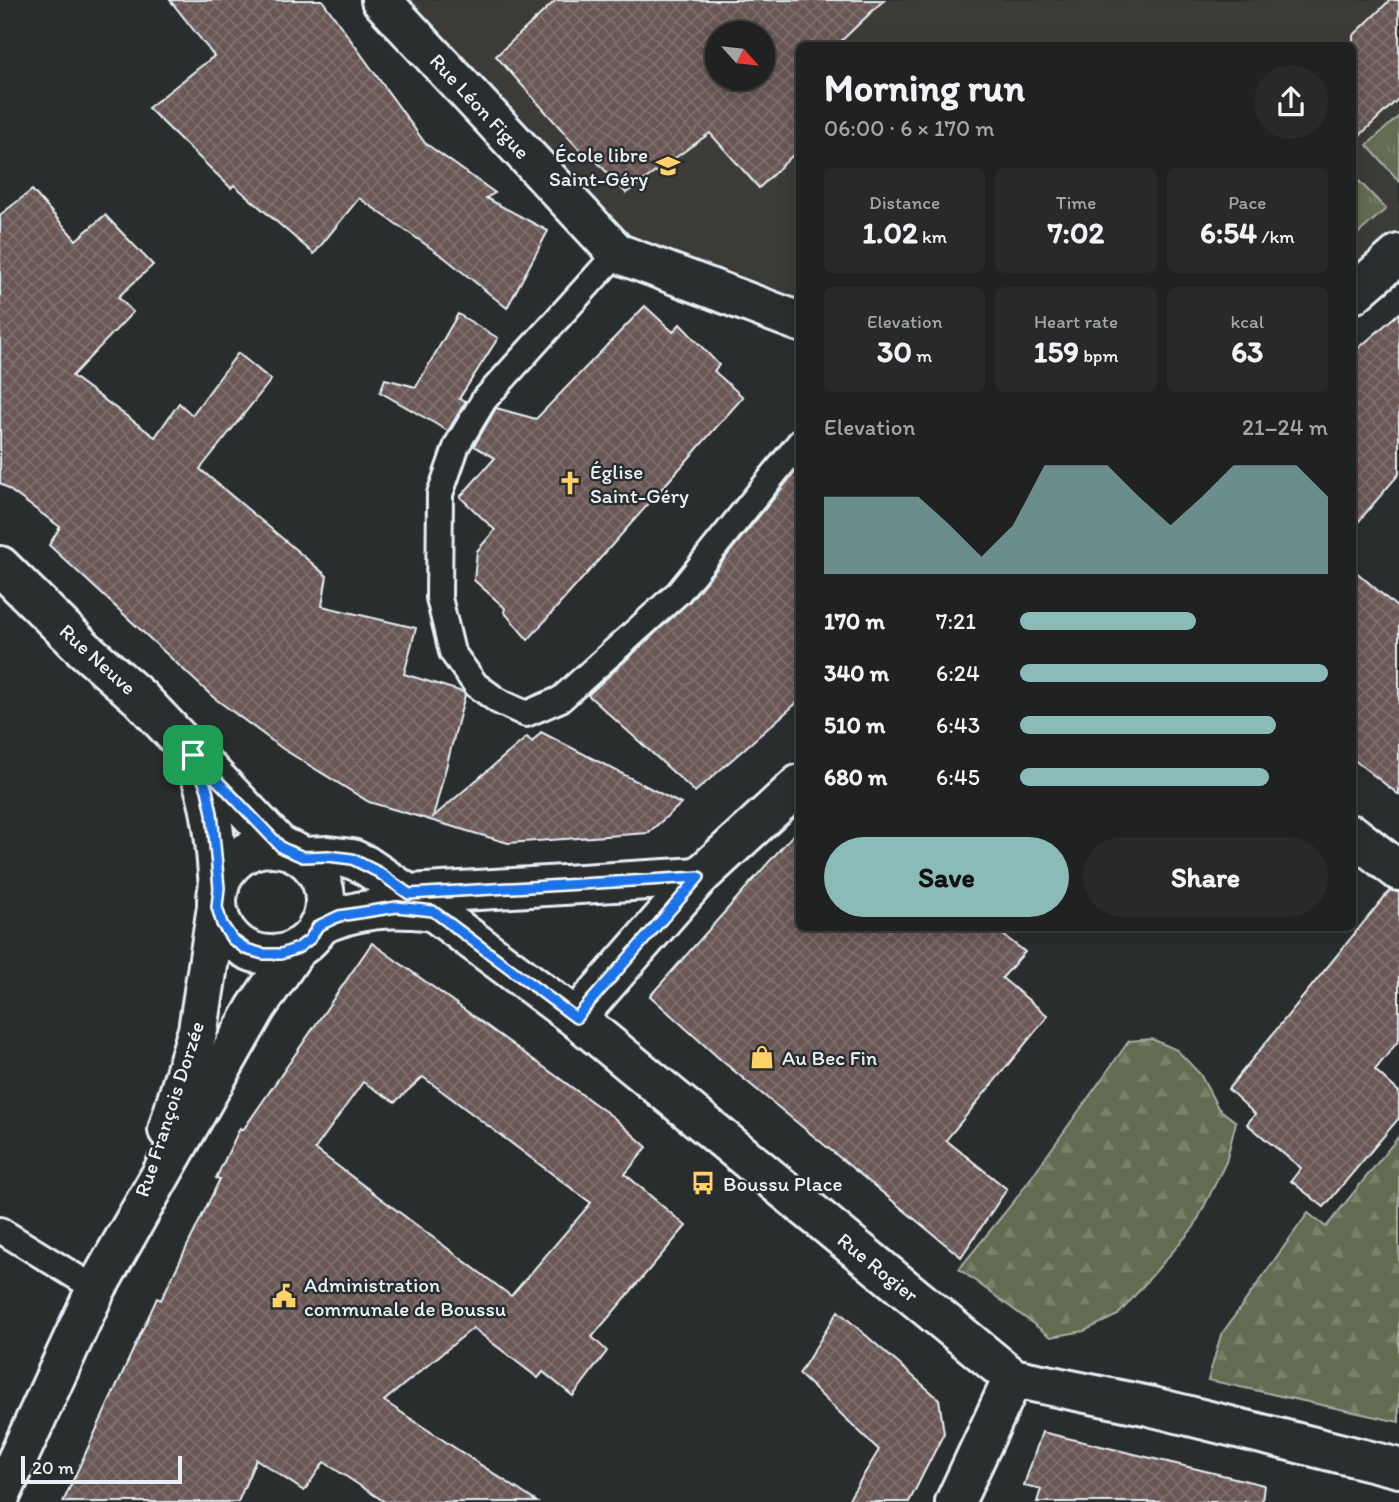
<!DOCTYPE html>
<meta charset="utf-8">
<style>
:root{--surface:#202222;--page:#282a2a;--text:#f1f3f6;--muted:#a2a4a5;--line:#3d3f40;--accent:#8bbbb9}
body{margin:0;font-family:Itim,sans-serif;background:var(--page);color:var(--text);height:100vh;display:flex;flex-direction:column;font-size:26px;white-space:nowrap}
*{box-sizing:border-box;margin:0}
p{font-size:23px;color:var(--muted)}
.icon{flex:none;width:38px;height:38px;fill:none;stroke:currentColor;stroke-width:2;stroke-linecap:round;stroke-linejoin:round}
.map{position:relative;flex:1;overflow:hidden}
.details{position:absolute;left:796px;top:42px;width:560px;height:889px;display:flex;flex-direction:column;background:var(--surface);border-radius:10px;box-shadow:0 4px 18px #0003,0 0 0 2px var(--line)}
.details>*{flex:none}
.needle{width:46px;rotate:117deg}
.tools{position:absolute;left:705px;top:21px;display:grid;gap:14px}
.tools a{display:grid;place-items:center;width:70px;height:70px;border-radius:50%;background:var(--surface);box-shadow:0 4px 18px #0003,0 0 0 2px var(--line);font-size:35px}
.scale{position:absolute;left:21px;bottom:18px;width:161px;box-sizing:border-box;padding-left:7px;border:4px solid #e8f1f8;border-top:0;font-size:19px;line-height:24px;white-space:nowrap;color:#e8f1f8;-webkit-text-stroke:5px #2a2d2e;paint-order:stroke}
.pin{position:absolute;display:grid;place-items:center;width:60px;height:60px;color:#fff;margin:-30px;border-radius:14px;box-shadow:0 4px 10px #0006}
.round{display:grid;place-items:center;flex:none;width:74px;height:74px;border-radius:37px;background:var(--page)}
.headline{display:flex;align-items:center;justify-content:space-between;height:119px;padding:0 28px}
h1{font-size:38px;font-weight:700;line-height:52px}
.metrics{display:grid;grid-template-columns:repeat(3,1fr);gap:10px;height:119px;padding:7px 28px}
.metrics div{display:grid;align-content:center;border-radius:10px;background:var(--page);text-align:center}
.metrics b{font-size:30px;font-weight:700}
.metrics small{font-size:19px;font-weight:400}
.metrics p{font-size:19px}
.chart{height:196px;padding:14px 28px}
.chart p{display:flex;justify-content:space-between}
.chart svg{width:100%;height:126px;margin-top:7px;fill:var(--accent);opacity:.7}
.button{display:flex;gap:14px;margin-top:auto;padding:14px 28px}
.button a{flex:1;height:80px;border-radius:42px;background:var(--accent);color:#111;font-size:28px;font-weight:700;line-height:80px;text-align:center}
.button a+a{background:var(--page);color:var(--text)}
ul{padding:0 28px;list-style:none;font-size:23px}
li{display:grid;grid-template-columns:112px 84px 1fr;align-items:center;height:52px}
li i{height:18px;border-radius:9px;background:var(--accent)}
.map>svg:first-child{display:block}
.built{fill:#3d3a39;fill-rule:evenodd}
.grass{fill:url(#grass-tufts);stroke:#a6aea4;stroke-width:2}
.forest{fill:url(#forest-firs);stroke:#a6aea4;stroke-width:2}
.building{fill:url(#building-cross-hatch);stroke:#e8f1f8;stroke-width:2;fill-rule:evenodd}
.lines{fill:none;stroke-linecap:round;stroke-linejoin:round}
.service-casing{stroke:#e8f1f8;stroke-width:30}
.minor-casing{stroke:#e8f1f8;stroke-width:44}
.tertiary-casing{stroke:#e8f1f8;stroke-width:44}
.primary-casing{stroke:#e8f1f8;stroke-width:44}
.service{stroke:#2a2d2e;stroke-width:24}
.minor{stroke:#2a2d2e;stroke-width:38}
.tertiary{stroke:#2a2d2e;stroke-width:38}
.primary{stroke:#2a2d2e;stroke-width:38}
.route-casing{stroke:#fff;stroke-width:14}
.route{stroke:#1a73e8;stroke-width:9}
.labels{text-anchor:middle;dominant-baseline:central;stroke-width:5;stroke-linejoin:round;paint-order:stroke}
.street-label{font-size:21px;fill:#e8f1f8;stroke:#2a2d2e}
.poi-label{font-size:21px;fill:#e8f1f8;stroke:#2a2d2e;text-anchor:start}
</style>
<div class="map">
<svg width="1399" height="1502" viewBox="0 0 1399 1502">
<defs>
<pattern id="grass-tufts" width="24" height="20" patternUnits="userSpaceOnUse" patternTransform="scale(1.75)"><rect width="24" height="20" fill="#646c51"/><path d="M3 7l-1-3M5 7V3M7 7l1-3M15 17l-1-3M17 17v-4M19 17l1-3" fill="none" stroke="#7a816b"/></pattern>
<pattern id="forest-firs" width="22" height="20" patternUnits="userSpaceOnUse" patternTransform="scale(1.75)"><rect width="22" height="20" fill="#646c51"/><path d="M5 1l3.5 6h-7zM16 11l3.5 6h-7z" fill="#7a816b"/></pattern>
<pattern id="building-cross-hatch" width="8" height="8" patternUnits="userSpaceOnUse" patternTransform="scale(1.75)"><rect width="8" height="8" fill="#695754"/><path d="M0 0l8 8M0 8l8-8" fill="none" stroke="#7e706d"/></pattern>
</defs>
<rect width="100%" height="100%" fill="#2a2d2e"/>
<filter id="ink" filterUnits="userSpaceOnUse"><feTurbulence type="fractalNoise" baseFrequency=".0143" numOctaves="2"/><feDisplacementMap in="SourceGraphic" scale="14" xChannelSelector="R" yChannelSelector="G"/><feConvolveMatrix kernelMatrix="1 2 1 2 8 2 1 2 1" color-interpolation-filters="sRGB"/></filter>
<g filter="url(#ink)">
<path class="built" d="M381,0h1018v254l-46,40v-248h-553v276l-183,-69zM718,33h45v46h-45z"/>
<g class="grass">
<polygon points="1399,116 1399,181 1367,145"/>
<polygon points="1353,175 1386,209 1353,238"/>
</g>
<g class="forest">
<polygon points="1152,1039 1177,1050 1200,1074 1218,1108 1236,1122 1226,1162 1194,1227 1118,1315 1084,1331 1051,1337 959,1269 1015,1200 1129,1041"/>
<polygon points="1399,1136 1399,1422 1208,1380 1221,1335 1308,1213 1326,1227"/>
</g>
<g class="building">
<polygon points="170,0 322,0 425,143 495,193 486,198 548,231 507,308 445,258 359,198 314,254 234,185 231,188 148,108 214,56"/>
<path d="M556,0h328l-48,46h-36v102l-41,40 -49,-55 -84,60 -40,-43 -2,5 -88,-99zM718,33h45v46h-45z"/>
<polygon points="1390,0 1399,0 1399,98 1353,142 1353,36"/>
<polygon points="32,190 76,240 105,215 153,265 118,297 133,312 72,376 155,437 179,403 192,415 238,353 271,380 200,469 327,576 322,606 416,628 404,674 463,692 465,695 433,817 527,737 532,742 541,732 681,804 648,833 508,843 369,802 283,749 213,697 49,545 60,527 0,483 0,215"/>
<polygon points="645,306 673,332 680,324 719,365 714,371 743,397 528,640 504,612 505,608 474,580 477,551 495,530 460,497 495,458 474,446 496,408 536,419"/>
<polygon points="1399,313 1399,474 1353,528 1353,353"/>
<polygon points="458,314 498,338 459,399 466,401 448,431 380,392 385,379 416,387"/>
<polygon points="800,466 800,700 695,792 588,695 690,601"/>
<polygon points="1353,569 1399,609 1399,795 1353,759"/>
<polygon points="800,827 800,928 994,928 1025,952 1002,978 1048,1016 946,1140 1007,1189 961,1257 722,1061 650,996"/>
<polygon points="1390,890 1399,892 1399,1040 1375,1070 1399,1092 1399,1118 1324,1207 1291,1181 1301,1168 1247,1124 1255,1114 1228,1089"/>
<path d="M372,943l241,174 34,30 -22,27 61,52 -94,111 15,14 -34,45 -30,-24 -5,6 -65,-50 -89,73 153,101h-152l-61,-40 -20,29 -48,-32 -18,43h-175l94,-204 4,2 59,-121 -4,-1 24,-50 3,2zM423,1077l168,126 -80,93 -196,-147 48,-67 32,20z"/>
<polygon points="838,1311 939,1399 944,1433 909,1502 847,1502 879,1450 799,1374"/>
<polygon points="1042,1432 1264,1485 1262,1502 1037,1502 1041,1489 1024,1485"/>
</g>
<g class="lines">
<g class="service-casing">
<g id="service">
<polyline points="617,253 484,400 457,445 440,494 439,598 452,652 476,685 498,701 526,714 561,699 679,592 800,442"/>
<polyline points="0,1230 96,1289"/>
</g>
</g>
<g class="minor-casing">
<g id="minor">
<polyline points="381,0 617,253 800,322"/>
<polyline points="1353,835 1399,871"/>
</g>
</g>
<g class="tertiary-casing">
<g id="tertiary">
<polyline points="1353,294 1399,254"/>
<polyline points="303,857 328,856 352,859 365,865 433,911 576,1018 1013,1378 1149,1406 1399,1468"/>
<polyline points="409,894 699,877"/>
<path d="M318,926c38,-19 73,-20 115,-15"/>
<polyline points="576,1018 699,877 800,784"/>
<polyline points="955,1502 1013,1378"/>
</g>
</g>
<g class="primary-casing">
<g id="primary">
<polyline points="0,566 84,649 140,698 282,848"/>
<path d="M196,763c17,42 20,81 23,125"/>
<circle cx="271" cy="901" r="54"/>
<polyline points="168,1130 198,1030 217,907"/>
<polyline points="0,1497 96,1289 256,1008 297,948"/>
</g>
</g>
<use href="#service" class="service"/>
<use href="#minor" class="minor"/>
<use href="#tertiary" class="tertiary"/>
<use href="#primary" class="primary"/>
</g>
</g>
<g class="lines" filter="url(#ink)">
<g class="route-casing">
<polygon id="route" points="193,755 282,848 303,857 328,856 352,859 378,872 409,894 699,877 576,1018 433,911 397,907 339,916 318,926 310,939 298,948 281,954 263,954 246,949 232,939 222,924 217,907 219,888 212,813 207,790"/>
</g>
<use href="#route" class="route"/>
</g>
<defs>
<g id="school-bare" transform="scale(1.89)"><path d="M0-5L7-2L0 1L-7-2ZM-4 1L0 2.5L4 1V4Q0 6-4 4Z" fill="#ffd166" stroke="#2a2d2e" stroke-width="2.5" paint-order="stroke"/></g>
<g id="church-bare" transform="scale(1.89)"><path d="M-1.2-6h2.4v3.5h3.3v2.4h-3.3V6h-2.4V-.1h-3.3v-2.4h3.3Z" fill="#ffd166" stroke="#2a2d2e" stroke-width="2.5" paint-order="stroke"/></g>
<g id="shop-bare" transform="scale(1.89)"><path d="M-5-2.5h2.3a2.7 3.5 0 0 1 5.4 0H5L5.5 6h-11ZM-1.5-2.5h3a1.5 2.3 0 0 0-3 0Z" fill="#ffd166" stroke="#2a2d2e" stroke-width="2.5" paint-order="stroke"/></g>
<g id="bus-bare" transform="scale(1.89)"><path d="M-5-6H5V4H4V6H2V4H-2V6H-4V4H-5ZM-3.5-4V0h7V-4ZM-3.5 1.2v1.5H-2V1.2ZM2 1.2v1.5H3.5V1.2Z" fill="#ffd166" stroke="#2a2d2e" stroke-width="2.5" paint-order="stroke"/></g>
<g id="civic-bare" transform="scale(1.89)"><path d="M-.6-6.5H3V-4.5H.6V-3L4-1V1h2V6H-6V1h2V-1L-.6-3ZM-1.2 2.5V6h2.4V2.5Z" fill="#ffd166" stroke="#2a2d2e" stroke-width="2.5" paint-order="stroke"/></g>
</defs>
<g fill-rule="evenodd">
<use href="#school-bare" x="668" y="166"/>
<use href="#church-bare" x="570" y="483"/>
<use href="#shop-bare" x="762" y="1057"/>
<use href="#bus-bare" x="703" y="1183"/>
<use href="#civic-bare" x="284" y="1296"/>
</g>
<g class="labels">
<g class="street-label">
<text transform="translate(480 106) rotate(47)">Rue Léon Figue</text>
<text transform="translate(98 659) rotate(42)">Rue Neuve</text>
<text transform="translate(169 1109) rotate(-72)">Rue François Dorzée</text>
<text transform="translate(878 1267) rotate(39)">Rue Rogier</text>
</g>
<g class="poi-label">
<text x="648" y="154" text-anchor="end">École libre<tspan x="648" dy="24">Saint-Géry</tspan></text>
<text x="590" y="471">Église<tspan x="590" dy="24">Saint-Géry</tspan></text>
<text x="782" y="1057">Au Bec Fin</text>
<text x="723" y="1183">Boussu Place</text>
<text x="304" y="1284">Administration<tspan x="304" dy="24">communale de Boussu</tspan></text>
</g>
</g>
</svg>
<div class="tools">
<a><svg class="needle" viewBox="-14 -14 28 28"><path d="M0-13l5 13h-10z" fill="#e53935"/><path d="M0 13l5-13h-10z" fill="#a2a4a5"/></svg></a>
</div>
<div class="scale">20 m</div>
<div class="pin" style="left:193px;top:755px;background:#1e9e55"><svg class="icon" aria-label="arrive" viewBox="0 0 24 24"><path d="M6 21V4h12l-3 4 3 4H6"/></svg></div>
<section class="details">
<div class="headline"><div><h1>Morning run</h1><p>06:00 · 6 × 170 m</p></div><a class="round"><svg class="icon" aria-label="share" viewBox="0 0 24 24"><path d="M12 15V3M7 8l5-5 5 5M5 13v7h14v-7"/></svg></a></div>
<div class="metrics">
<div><p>Distance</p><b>1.02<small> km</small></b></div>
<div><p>Time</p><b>7:02</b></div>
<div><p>Pace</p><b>6:54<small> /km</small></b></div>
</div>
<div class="metrics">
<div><p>Elevation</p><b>30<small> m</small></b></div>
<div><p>Heart rate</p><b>159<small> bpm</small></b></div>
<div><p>kcal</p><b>63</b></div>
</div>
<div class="chart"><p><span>Elevation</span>21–24 m</p>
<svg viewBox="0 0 160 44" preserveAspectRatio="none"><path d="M0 44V17L10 17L20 17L30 17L40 27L50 38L60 27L70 6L80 6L90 6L100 17L110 27L120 17L130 6L140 6L150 6L160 17V44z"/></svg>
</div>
<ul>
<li><b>170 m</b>7:21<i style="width:57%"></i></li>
<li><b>340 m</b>6:24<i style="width:100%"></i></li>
<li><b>510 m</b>6:43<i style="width:83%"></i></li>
<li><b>680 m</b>6:45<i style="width:81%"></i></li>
</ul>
<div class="button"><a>Save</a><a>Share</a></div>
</section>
</div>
